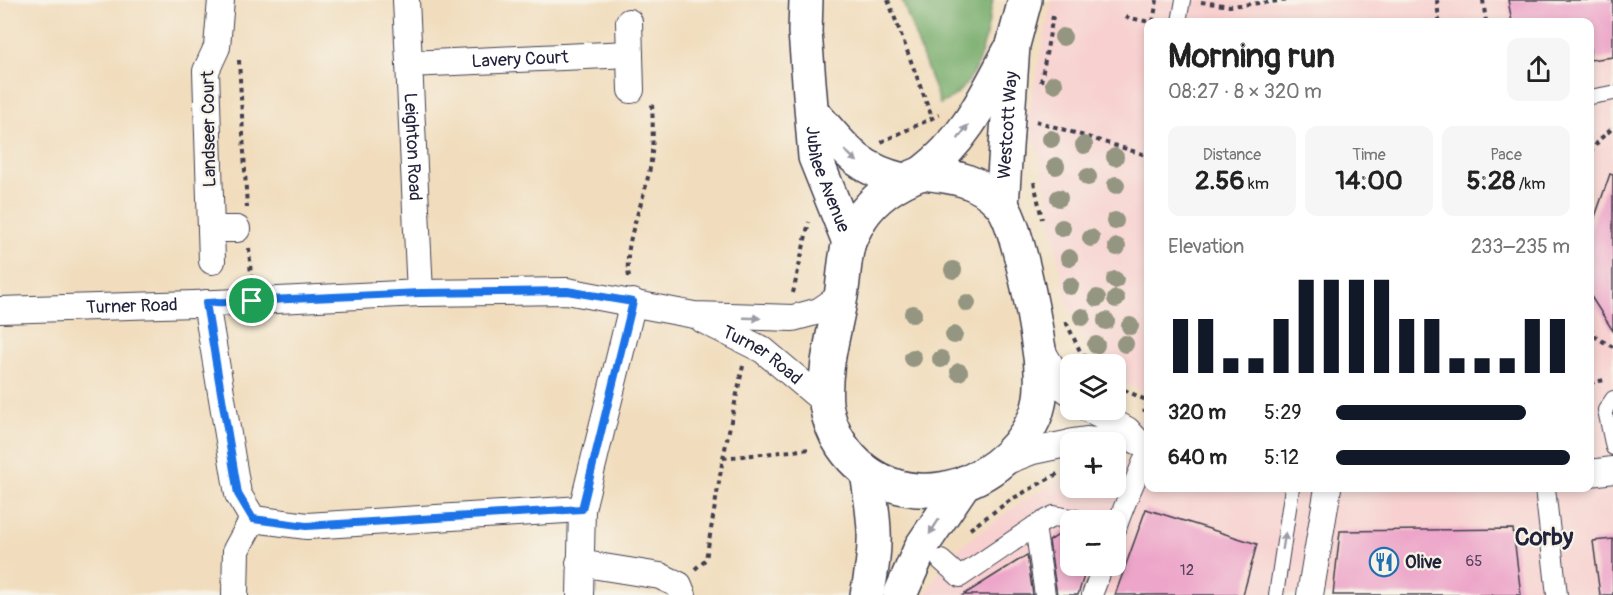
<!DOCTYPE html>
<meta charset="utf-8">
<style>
:root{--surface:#fff;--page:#f6f6f6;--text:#222;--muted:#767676;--accent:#111827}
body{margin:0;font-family:Pangolin,sans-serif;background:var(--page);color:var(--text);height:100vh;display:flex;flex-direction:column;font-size:22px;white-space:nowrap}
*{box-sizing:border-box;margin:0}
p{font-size:20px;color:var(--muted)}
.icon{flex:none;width:33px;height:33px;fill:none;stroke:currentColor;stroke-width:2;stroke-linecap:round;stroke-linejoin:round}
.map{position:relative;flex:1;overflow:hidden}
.drawer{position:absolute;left:1144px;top:18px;width:450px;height:474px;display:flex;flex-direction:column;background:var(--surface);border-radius:12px;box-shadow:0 3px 9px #0003}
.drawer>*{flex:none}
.tools{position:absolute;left:1060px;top:354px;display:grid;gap:12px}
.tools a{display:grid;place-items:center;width:66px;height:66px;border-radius:12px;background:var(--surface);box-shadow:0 3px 9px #0003;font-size:30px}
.pin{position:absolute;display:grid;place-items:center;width:51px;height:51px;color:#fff;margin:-26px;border:3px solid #fff;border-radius:50%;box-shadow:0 2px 6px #0007}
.round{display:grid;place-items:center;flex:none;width:63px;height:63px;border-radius:12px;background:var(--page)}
.head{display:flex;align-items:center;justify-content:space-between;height:102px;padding:0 24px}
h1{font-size:33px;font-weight:800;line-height:45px}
.metrics{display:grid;grid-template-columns:repeat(3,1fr);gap:9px;height:102px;padding:6px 24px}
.metrics div{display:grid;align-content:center;border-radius:12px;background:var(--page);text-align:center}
.metrics b{font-size:26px;font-weight:800}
.metrics small{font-size:16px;font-weight:400}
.metrics p{font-size:16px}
.chart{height:168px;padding:12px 24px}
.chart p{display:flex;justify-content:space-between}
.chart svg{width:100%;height:108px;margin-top:6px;stroke:var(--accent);stroke-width:6}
ul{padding:0 24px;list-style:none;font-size:20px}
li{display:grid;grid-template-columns:96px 72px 1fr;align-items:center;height:45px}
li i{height:15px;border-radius:8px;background:var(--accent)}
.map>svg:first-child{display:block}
.built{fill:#f7d0cf;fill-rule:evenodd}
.forest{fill:#73aa67;stroke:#4a6651;stroke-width:1.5}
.building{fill:#eda6c9}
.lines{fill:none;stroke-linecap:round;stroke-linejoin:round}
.service-casing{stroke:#413e4e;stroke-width:16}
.pedestrian-casing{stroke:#413e4e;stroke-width:22}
.minor-casing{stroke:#413e4e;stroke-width:28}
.tertiary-casing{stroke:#413e4e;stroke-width:36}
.trunk-casing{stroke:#413e4e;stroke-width:36}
.path{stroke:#413e4e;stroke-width:4;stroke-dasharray:4.5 4.5;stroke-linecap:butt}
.service{stroke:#fff;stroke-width:14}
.pedestrian{stroke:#fff;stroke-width:20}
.minor{stroke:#fff;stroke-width:26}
.tertiary{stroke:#fff;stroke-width:33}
.trunk{stroke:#fff;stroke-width:33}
.tree{fill:#949681}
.oneway{fill:#9c9ca7}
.route-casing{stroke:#fff;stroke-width:12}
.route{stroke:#1a73e8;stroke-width:8}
.labels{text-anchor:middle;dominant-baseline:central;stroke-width:4.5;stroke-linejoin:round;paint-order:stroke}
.number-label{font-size:15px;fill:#55435e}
.street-label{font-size:18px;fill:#22223b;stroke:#f7f3e8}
.poi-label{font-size:18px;font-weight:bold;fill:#22223b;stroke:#f7f3e8;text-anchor:start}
.district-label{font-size:24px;font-weight:bold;fill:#22223b;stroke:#f7f3e8}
</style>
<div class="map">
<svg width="1613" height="595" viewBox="0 0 1613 595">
<rect width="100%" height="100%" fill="#f7f3e8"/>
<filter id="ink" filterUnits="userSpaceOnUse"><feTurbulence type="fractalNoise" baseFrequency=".0167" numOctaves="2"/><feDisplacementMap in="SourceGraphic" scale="12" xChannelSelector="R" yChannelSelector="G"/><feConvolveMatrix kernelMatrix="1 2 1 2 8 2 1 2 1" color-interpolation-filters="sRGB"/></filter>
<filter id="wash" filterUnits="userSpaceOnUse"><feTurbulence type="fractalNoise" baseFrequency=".008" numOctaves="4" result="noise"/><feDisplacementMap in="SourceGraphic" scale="24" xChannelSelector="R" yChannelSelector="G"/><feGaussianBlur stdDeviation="1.35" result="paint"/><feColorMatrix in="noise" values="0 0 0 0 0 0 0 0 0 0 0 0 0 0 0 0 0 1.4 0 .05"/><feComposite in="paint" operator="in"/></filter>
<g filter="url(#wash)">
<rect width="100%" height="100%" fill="#f1ddbd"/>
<path class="built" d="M1052,0h561v595h-688l18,-29 17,-19 53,-39 49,-30 9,-1v11h45v-9l4,1 27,-86 -31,-15v-15h-16l-8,-8 -16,-28 -11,-32 -25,-139 -13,-37zM1149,22h441v466h-441zM1071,520h45v46h-45z"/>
<path class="forest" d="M902,0h91c-8,39 -12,87 -53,104z"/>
<g id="blocks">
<g class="building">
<polygon points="1508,0 1613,0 1613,57 1590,60 1590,22 1512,22"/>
<polygon points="1610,174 1613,175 1613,331 1590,295 1590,231"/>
<polygon points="1146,509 1257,544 1243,595 1115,595"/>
<polygon points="1513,529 1521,595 1333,595 1340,531"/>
<polygon points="1066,530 1071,531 1071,566 1087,566 1078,595 1057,595 1049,541"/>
<polygon points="1613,539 1613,595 1600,595 1593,541"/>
<polygon points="1027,555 1033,595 963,595"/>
</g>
</g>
</g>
<g filter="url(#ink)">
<use href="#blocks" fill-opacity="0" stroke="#413e4e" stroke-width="1.5"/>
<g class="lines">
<g class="service-casing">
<g id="service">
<polyline points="1179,22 1183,0"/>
<polyline points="1590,97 1613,93"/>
<polyline points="1613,398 1605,410 1613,448"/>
<polyline points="1276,595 1292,488"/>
</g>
</g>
<g class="pedestrian-casing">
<g id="pedestrian">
<polyline points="1545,488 1557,595"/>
<path d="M1116,529c8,-26 20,-48 29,-73"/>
<polyline points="941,560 960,577 1035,526"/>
<polyline points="1045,595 1035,526 1054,516 1076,520"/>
<polyline points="1092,595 1103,566"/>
</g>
</g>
<g class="minor-casing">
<g id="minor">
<path id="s1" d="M406,0l14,293"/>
<polyline points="629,22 631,90"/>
<path id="s2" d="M409,64l221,-10"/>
<polyline points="211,229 237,229"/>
<polyline points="212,261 206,71 217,47 221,0"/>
<polyline points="206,303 238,494 253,519 236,550 235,595"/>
<path id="s3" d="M0,310l194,-6 226,-11 147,-2 127,24 99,3 26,-7 22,-15"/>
<path id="s4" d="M703,320l60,30 63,53"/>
<polyline points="1040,347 1064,388 1071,393"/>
<polyline points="1090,410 1127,430 1137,441"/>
<polyline points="1072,442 1086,440 1108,442"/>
<polyline points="1002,463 1033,451 1071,443"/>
<polyline points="1590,473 1613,470"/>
<polyline points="253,519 307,526 582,509"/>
<polyline points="579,563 660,576 679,585 683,595"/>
<polyline points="580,595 582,509 633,302"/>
<polyline points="1310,595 1328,488"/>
</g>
</g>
<g class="tertiary-casing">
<g id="tertiary">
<path id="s5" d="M806,0l-1,32 10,125 34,85"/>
<path d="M812,112c31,34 43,57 91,68"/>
</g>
</g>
<g class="trunk-casing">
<g id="trunk">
<path d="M922,173c31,3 57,7 78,30 17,18 34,112 38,140 4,21 6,56 -4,76 -35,75 -141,101 -192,27 -8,-12 -14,-28 -16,-42 -3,-36 9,-73 15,-108 3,-17 3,-37 8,-54 3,-8 8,-17 12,-24 15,-23 37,-36 61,-45z"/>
<path d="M922,173c42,-31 63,-76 87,-121"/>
<path id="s6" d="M1002,205l11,-160 12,-45"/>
<path d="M867,595c11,-50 8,-72 0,-122"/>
<polyline points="900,595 921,547 965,482"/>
</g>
</g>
<g class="path">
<polyline points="888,0 932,117"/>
<polyline points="1437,0 1439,22"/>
<polyline points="1483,0 1486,22"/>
<polyline points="1201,2 1230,6 1290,0"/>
<polyline points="1125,17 1150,22"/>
<polyline points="1153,22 1157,0"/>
<polyline points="239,60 247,208"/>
<polyline points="1041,82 1053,16"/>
<polyline points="1036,121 1149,156"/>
<polyline points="881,142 939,115"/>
<polyline points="1590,153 1600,139 1613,128"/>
<polyline points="1034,182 1042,219"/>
<polyline points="249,248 251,277"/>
<path d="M629,277c-6,-33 12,-67 19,-100 6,-24 5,-49 4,-74"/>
<polyline points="793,293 809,222"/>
<polyline points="1066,322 1080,351 1092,364"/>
<polyline points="1590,327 1597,338 1613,347"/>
<polyline points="1590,383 1604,380"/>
<polyline points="1116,386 1148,401 1144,412"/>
<polyline points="723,458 811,449"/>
<polyline points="970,529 1012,499 1059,473"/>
<polyline points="695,569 706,559 723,458 743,366"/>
</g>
<use href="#service" class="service"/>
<use href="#pedestrian" class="pedestrian"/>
<use href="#minor" class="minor"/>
<use href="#tertiary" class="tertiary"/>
<use href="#trunk" class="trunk"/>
</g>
<g class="tree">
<circle cx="1063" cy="37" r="9"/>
<circle cx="1054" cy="84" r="9"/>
<circle cx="1051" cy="139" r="9"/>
<circle cx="1084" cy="145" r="9"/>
<circle cx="1115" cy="157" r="9"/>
<circle cx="1056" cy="166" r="9"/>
<circle cx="1088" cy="177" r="9"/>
<circle cx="1116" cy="185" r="9"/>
<circle cx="1059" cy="198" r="9"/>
<circle cx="1115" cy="221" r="9"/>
<circle cx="1062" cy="228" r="9"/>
<circle cx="1091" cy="238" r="9"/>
<circle cx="1117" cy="247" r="9"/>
<circle cx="1069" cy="258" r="9"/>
<circle cx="953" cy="270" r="9"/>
<circle cx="1115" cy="280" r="9"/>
<circle cx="1070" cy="286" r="9"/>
<circle cx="1097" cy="298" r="9"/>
<circle cx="1116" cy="299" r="9"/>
<circle cx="967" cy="303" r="9"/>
<circle cx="913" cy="314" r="9"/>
<circle cx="1082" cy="317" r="9"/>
<circle cx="1106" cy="321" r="9"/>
<circle cx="1130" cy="326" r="9"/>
<circle cx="954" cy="335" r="9"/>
<circle cx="1125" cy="344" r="9"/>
<circle cx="1096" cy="345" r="9"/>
<circle cx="913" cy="358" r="9"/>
<circle cx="941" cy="359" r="9"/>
<circle cx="959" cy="372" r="9"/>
</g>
<defs><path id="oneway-solid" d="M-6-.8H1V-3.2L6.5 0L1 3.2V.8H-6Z" transform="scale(1.5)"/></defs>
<g class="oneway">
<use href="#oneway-solid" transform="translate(963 132) rotate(-54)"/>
<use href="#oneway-solid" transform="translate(851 156) rotate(42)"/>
<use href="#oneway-solid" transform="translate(752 318) rotate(2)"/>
<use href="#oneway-solid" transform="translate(934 527) rotate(123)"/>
<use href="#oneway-solid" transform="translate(1284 541) rotate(-81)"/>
</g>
</g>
<g class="lines" filter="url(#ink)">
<g class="route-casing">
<polygon id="route" points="567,291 633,302 582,509 306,526 253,519 238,494 206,303 420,293"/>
</g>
<use href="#route" class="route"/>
</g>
<defs>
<g id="restaurant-ring" transform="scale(1.5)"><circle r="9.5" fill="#f7f3e8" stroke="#1f6fb2" stroke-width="1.5"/><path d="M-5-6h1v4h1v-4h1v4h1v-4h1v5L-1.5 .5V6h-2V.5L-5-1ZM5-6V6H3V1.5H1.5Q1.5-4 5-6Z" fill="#1f6fb2"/></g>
</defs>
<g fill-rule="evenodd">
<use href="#restaurant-ring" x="1384" y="562"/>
</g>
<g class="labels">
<g class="number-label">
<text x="1474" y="561">65</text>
<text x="1187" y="570">12</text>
</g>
<g class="street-label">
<text stroke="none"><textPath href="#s2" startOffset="111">Lavery Court</textPath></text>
<text stroke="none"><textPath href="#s6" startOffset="80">Westcott Way</textPath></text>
<text transform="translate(209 129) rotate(-91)">Landseer Court</text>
<text stroke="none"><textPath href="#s1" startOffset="147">Leighton Road</textPath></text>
<text stroke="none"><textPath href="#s5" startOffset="182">Jubilee Avenue</textPath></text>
<text stroke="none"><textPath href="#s3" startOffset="132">Turner Road</textPath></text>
<text stroke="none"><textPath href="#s4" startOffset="69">Turner Road</textPath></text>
</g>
<g class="poi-label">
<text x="1405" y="562">Olive</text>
</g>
<g class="district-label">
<text x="1544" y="537">Corby</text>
</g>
</g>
</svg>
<div class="tools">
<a><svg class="icon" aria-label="layers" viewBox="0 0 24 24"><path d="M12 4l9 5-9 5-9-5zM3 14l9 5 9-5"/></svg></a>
<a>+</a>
<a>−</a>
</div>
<div class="pin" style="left:252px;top:301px;background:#1e9e55"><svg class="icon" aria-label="arrive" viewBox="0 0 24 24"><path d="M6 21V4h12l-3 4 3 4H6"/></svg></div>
<section class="drawer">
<div class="head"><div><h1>Morning run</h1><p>08:27 · 8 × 320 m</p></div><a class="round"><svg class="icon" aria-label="share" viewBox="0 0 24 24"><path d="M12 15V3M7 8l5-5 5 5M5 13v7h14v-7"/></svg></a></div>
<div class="metrics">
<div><p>Distance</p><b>2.56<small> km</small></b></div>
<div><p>Time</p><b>14:00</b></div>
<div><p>Pace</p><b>5:28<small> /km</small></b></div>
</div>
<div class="chart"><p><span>Elevation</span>233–235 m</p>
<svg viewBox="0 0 160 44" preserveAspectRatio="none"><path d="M5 44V22M15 44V22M25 44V38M35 44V38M45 44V22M55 44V6M65 44V6M75 44V6M85 44V6M95 44V22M105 44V22M115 44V38M125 44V38M135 44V38M145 44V22M155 44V22"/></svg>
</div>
<ul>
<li><b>320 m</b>5:29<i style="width:81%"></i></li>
<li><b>640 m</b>5:12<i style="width:100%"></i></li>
</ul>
</section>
</div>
